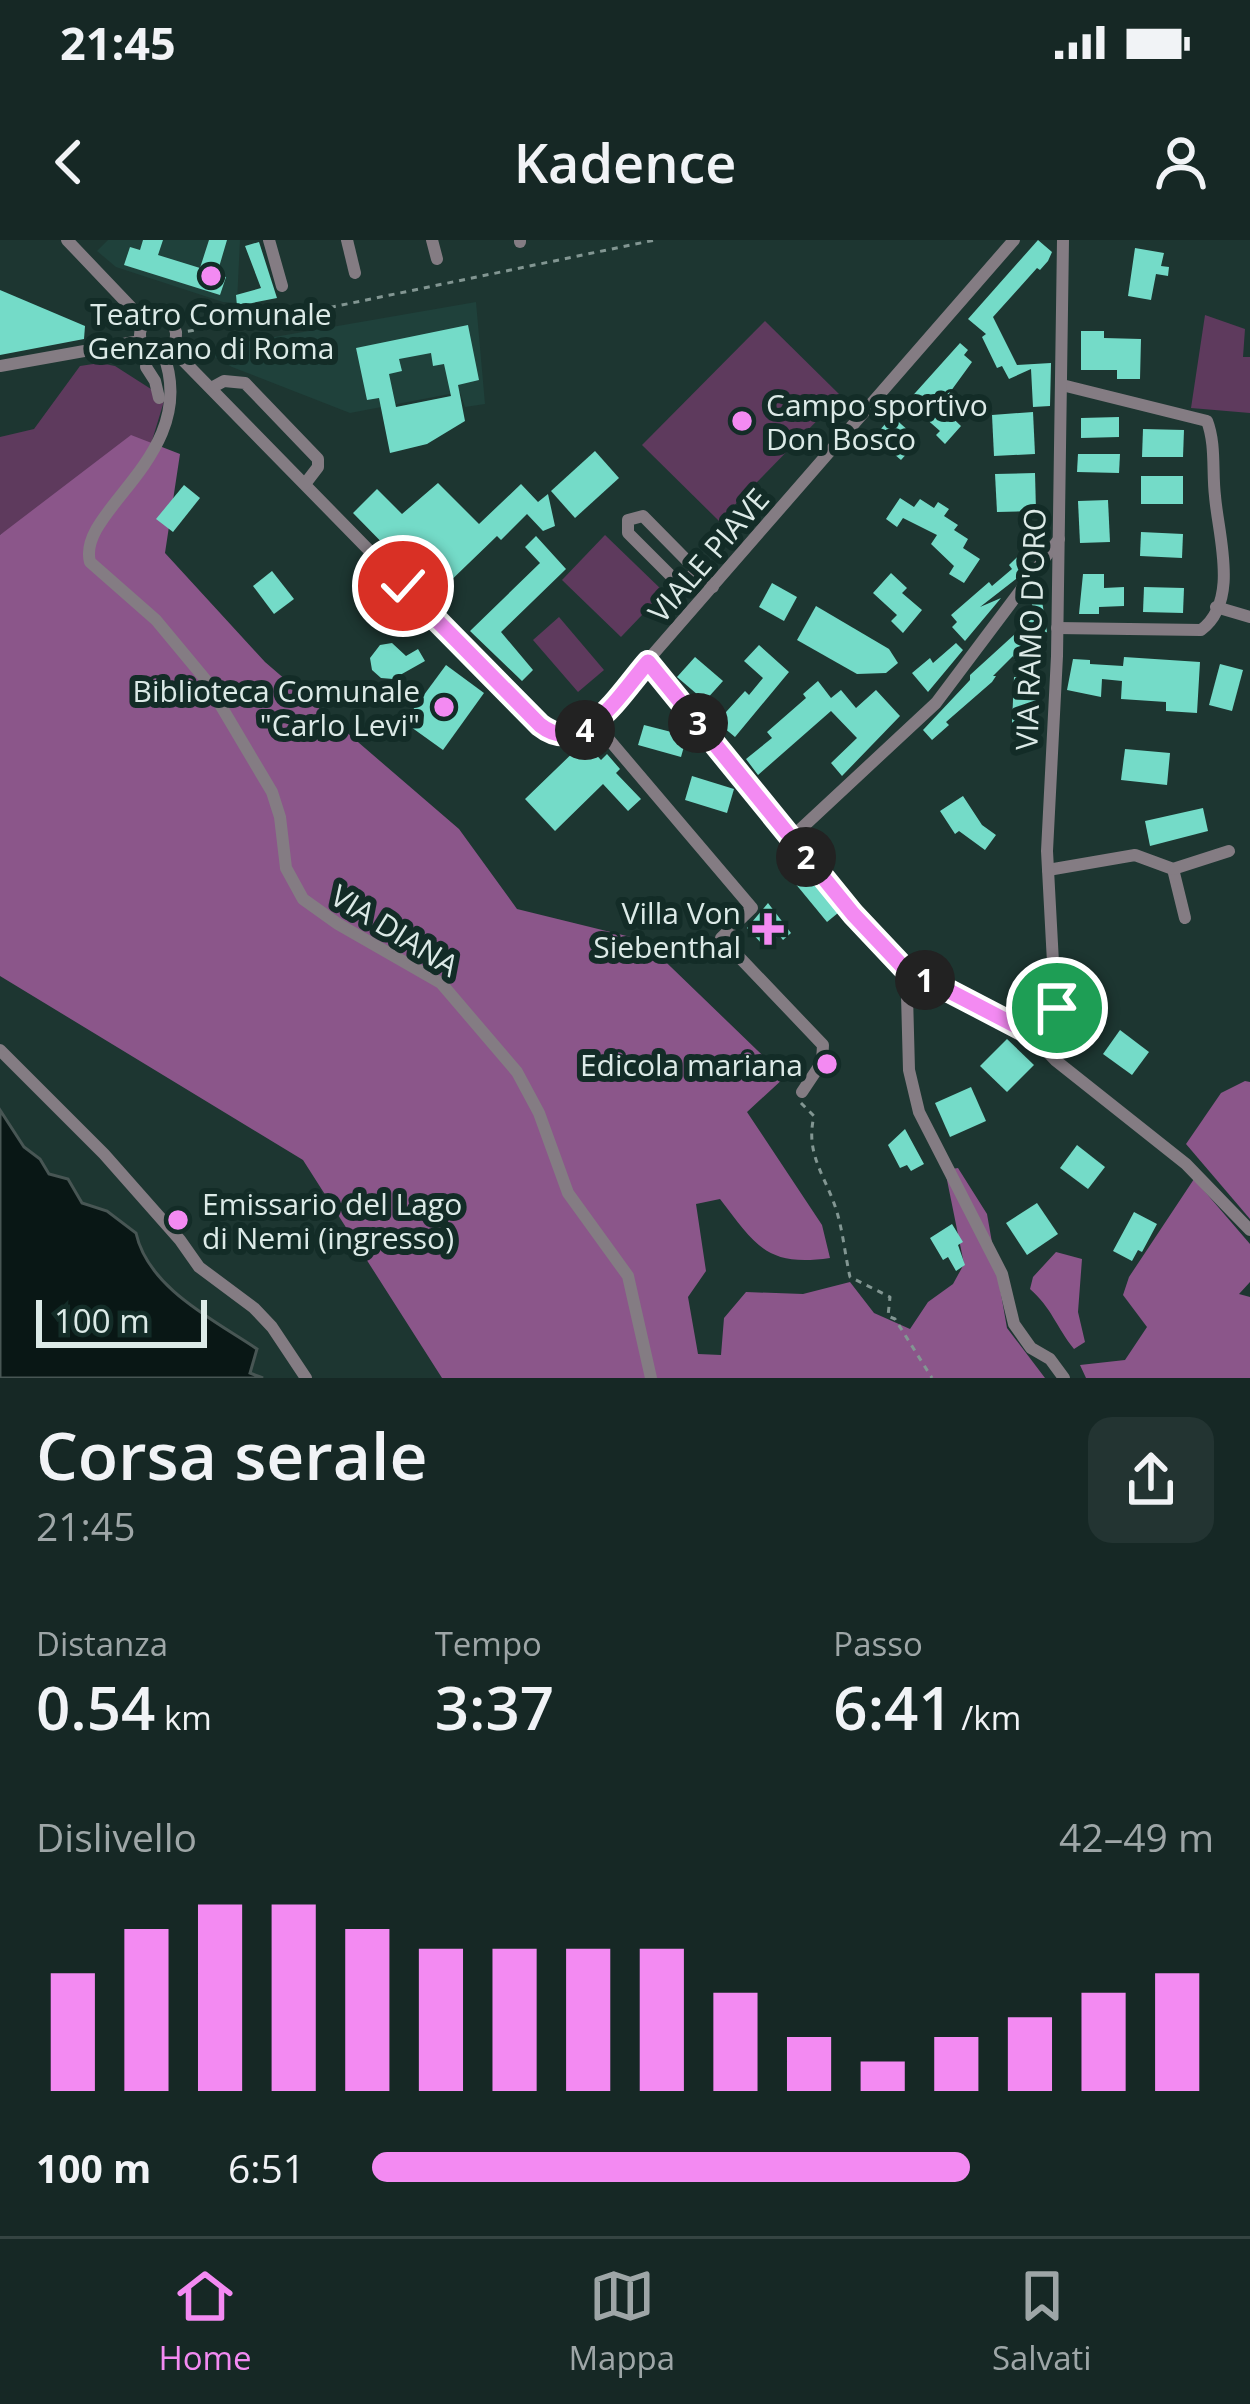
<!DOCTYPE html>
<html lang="it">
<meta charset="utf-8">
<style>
:root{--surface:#162825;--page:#233432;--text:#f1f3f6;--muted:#9ea6a7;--line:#354442;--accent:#f38af2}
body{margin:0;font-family:"Open Sans",sans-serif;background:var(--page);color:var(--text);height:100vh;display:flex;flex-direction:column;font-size:45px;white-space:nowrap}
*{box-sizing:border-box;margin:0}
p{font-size:39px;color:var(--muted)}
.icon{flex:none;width:66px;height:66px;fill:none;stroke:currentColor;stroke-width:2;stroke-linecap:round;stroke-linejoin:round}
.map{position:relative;height:1138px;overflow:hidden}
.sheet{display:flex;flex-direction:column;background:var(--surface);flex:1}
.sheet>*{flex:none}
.scale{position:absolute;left:36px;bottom:30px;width:171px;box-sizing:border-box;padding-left:12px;border:6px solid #dceae7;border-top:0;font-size:33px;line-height:42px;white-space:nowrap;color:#dceae7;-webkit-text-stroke:9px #132c27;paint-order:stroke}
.pin{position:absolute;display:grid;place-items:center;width:102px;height:102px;color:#fff;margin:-51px;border:6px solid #fff;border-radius:50%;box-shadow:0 3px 12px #0007}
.km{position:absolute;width:60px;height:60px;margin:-30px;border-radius:50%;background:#222;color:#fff;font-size:33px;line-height:60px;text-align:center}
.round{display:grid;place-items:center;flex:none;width:126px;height:126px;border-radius:24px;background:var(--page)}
.headline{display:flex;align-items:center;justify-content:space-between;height:204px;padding:0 36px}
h1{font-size:66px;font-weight:600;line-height:90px}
.metrics{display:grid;grid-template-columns:repeat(3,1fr);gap:18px;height:204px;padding:12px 36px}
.metrics div{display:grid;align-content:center}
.metrics b{font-size:60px;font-weight:600}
.metrics small{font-size:33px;font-weight:400}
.metrics p{font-size:33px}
.chart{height:336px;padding:24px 36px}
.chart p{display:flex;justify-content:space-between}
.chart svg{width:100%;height:216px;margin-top:12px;stroke:var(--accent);stroke-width:6}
ul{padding:0 36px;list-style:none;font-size:39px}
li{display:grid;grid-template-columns:192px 144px 1fr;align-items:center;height:90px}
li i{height:30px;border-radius:15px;background:var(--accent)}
.status{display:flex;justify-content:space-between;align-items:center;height:84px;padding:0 60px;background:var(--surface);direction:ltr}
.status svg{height:33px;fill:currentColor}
header{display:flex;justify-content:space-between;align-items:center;height:156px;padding:0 36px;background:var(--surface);font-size:54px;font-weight:600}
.tabs{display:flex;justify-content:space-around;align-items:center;height:168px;border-top:3px solid var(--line);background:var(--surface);font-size:33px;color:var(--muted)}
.tabs a{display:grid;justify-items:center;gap:6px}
.tabs .on{color:var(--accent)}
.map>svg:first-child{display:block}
.built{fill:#1f413b}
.green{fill:#5e3a5d}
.forest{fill:#8b568a}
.water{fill:#091715;stroke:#485654;stroke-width:3}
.building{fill:#74dbc8;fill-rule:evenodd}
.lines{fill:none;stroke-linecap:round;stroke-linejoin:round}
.path{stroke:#829692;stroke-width:3;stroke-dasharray:6 6;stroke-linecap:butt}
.minor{stroke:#847c83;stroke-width:12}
.route-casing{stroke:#fff;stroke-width:24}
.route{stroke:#f38af2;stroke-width:15}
.poi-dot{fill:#f38af2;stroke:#132c27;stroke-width:4.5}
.labels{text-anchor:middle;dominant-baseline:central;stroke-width:12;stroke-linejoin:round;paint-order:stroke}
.poi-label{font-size:30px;fill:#dceae7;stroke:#132c27;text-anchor:end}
.street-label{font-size:30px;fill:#dceae7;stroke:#132c27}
</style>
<div class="status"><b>21:45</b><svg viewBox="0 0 49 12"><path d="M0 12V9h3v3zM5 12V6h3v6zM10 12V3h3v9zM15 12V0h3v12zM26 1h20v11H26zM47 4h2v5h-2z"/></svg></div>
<header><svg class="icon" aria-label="back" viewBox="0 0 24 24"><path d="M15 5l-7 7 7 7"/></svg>Kadence<svg class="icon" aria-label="person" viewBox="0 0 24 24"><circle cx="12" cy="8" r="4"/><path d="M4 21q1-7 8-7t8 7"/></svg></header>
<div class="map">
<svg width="1250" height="1138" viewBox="0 0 1250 1138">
<rect width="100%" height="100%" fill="#1d3631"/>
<g class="built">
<polygon points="108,0 240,0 237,63 223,62 116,27 97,11"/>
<polygon points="476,62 485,164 465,167 460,152 350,173 232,127 213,116 216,107"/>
</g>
<g class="green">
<polygon points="1205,75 1245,89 1243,117 1250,117 1250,173 1191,168"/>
<polygon points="765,81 841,156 719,281 642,205"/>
<polygon points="100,123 115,126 165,158 151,204 0,295 0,197 34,189 80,126"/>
<polygon points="605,295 664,352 621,397 562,340"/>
<polygon points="559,377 604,430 578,452 533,400"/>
</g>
<g class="forest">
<path d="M131,195l49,19 -15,99 100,109 194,167 58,80 126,31 142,137 -38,35 75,113 8,33c-63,9 -74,-12 -110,-59l-24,5 10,67 -18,26 10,57 23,1 3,-37 22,-26 57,2 47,-12 24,31 36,16 18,-27 25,-18 11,-20 -19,-94 13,-2 29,46 20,114 38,50h-603l-139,-218 -303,-184v-441z"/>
<polygon points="1245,841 1250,842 1250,979 1186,904 1221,853"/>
<polygon points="1194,939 1250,1004 1250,1042 1239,1054 1250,1057 1250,1138 1086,1138 1080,1125 1125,1120 1147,1087 1123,1055 1129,1037"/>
<path d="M1056,1012l26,7 -4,53 7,30 -11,7c-17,-21 -23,-42 -44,-60l3,-12z"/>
</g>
<path class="water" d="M0,870l24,37 16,12 9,15 19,5 14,24 25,8 29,22c12,55 78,87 121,116l-7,24 13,5h-263z"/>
<g class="building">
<polygon points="143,0 163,0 158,15 200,28 209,0 227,0 217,34 226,37 220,55 124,25 130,7 140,10"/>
<polygon points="1038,0 1052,12 1048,21 1040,30 1037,28 993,77 1017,125 1051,123 1050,166 1033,167 1031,129 1009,139 1002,126 997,128 982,97 986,94 968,79"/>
<polygon points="259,2 277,58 237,66 236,55 261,48 245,6"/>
<polygon points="1135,8 1164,13 1161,26 1169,27 1168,36 1156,34 1151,60 1128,56"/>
<polygon points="0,50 85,86 84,99 0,115"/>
<path d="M468,85l11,55 -21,5 7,36 -38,23 -37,9 -11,-55 -12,2 -11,-52zM431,113l2,13 11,-2 7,32 -55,11 -7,-33 13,-3 -3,-12z"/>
<polygon points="1081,91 1104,91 1104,98 1141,99 1140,139 1117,139 1117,130 1081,130"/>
<polygon points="960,103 968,110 964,115 972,122 940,166 961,186 945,204 936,195 940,191 907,162"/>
<polygon points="1033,172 1035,214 994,216 992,175"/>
<polygon points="892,176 919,200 901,220 874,197"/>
<polygon points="1119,177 1119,197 1081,198 1081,178"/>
<polygon points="1143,189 1184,190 1183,217 1142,217"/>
<polygon points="595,211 619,238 575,278 551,251"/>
<polygon points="1078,214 1120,214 1119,233 1077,232"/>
<polygon points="1035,233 1036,271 997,272 995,234"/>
<rect x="1141" y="236" width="42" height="28"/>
<polygon points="438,243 479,284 521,244 538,262 548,254 555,286 543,291 527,274 501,300 497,296 440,351 406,317 401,322 353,273 377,249 402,274"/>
<polygon points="184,245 200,258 173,292 156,279"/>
<polygon points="900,258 914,267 920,259 934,268 938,262 949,269 944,276 958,285 954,290 968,299 963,308 980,319 964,343 949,334 954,326 931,304 937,295 903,278 897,287 886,279"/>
<polygon points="1108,260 1110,302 1080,303 1078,261"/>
<polygon points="1141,292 1183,294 1182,318 1140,316"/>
<polygon points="536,296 566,329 501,392 533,430 522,441 470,391 540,323 525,307"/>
<polygon points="1035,300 1041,306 1016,339 980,367 1001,358 965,401 952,387 957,382 951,375 989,342 992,346 1012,329 1009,325"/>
<polygon points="272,331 294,359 274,374 253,346"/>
<polygon points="891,333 907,348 902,353 922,370 903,393 891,381 897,375 873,353"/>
<polygon points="1083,334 1104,334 1104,348 1124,347 1124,366 1099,367 1099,374 1079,374"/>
<polygon points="772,343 797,357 784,381 759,367"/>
<polygon points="1039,344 1042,352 1047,351 1047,359 1042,361 1047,392 1038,395 1040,400 1022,406 1026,411 1015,420 1013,416 993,436 996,436 992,442 946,482 949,485 932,500 923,490 970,440 970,435 1036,375 1029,357"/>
<polygon points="1144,347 1184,348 1183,373 1143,372"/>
<polygon points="816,366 889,409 898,423 886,433 857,434 797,400"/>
<polygon points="392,403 406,416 418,409 425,421 393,439 381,438 372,430 370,418 380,405"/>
<polygon points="956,403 963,410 928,452 912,433 930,418 933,423"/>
<polygon points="759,405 789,432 735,497 717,482 745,451 749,455 763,438 744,421"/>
<polygon points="695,417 723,441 705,461 677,437"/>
<polygon points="1124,417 1200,422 1197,473 1166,471 1166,462 1121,459 1122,441 1102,439 1101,457 1067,450 1073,419 1090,420 1090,424 1123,426"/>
<polygon points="1220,424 1243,430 1232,471 1209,465"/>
<polygon points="446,425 484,453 443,510 404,482"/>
<polygon points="1014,437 1038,439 1036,484 1012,483"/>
<polygon points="818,441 831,458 841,450 856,468 876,450 900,476 842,536 831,523 857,498 831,471 758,535 746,519 772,498 767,492 806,458 803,454"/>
<polygon points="644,485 687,496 681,517 638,505"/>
<polygon points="584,502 601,520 607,514 620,529 616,533 641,559 628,571 603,544 555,591 525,559"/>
<polygon points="1125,509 1170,513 1167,545 1121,540"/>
<polygon points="692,536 734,549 727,573 685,560"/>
<polygon points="963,556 982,585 996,595 985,610 959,591 955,594 940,571"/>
<polygon points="1203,568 1208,591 1150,606 1145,581"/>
<polygon points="797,621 838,673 827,682 785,631"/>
<polygon points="768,663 791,693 783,700 779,695 765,707 747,688"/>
<polygon points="1120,790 1149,812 1132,835 1103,814"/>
<polygon points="1007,799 1034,825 1007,852 980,826"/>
<polygon points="971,847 986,881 950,897 935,863"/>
<polygon points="905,889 924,924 911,931 907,925 900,928 888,905"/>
<polygon points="1077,905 1105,927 1088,949 1060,928"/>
<polygon points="1037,963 1058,994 1027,1015 1006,983"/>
<polygon points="1134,972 1157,984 1142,1012 1138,1010 1132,1021 1113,1011"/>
<polygon points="952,984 963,1002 958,1005 965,1025 956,1031 948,1017 943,1020 930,998"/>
</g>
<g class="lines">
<g class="path">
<polyline points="176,93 289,76 655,0"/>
<path d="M801,863l13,13c-9,38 11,59 22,93 7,22 9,46 14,68l40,20 -2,19 7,3 37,59"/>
</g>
<g class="minor">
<polyline points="67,0 145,82"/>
<polyline points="269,0 282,46"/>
<polyline points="347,0 355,33"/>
<polyline points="432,0 437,19"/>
<polyline points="520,0 520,2"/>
<circle cx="158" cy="95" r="18"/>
<path d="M171,108l369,377c19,17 36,13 54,-3l420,-482"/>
<polyline points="148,111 146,127 155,141 159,158"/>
<path d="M163,113c39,102 -87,157 -73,209l66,58 49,59 67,113 8,25 6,51 17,31 35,25 103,59 76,89 22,41 29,80 60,83 23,102"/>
<polyline points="0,126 140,101"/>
<polyline points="213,147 224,141 245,143 318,219 318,227 305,244"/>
<polyline points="697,331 686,341 676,341 628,293 628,280 643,276 713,347"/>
<polyline points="1216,367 1250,377"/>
<path d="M1057,388l144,2c39,-29 17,-95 14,-134 -3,-24 1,-52 -8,-75l-145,-36"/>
<polyline points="648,421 853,674 903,727 1025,790"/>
<polyline points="594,482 752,668 721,698 823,805 822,822 802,852"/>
<polyline points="791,598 936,463 1059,299"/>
<polyline points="1173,629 1185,678"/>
<polyline points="1048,630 1135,615 1173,629 1229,611"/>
<polyline points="1055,748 1057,800"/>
<polyline points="907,755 909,830 919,872 1002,1034 1014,1084 1031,1108 1050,1119 1064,1138"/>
<circle cx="1038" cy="790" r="13"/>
<polyline points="1041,778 1054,741 1047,611 1057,416 1063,0"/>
<polyline points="1039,803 1055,820 1186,924 1250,990"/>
<polyline points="0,810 104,914 180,1000 199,1027 254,1068 272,1087 306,1138"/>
</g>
</g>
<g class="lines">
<g class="route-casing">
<path id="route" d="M403,346l137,139c43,34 82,-34 108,-63l205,252 50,53 121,63 3,-7 10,-5 10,4 3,6 7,-10v-10"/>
</g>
<use href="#route" class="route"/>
</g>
<g class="poi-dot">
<circle cx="211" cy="36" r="12"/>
<circle cx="742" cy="181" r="12"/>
<circle cx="444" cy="467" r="12"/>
<path d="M762 671h12v12h12v12h-12v12h-12v-12h-12v-12h12z"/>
<circle cx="827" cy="824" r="12"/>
<circle cx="178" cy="980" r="12"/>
</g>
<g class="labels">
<g class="poi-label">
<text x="211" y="73" text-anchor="middle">Teatro Comunale<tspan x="211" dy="34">Genzano di Roma</tspan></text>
<text x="766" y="164" text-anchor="start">Campo sportivo<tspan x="766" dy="34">Don Bosco</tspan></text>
<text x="420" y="450">Biblioteca Comunale<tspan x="420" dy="34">"Carlo Levi"</tspan></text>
<text x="741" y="672">Villa Von<tspan x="741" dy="34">Siebenthal</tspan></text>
<text x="803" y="824">Edicola mariana</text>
<text x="202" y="963" text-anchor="start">Emissario del Lago<tspan x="202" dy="34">di Nemi (ingresso)</tspan></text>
</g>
<g class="street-label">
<text transform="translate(708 315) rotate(-49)">VIALE PIAVE</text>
<text transform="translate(1030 389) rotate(-88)">VIA RAMO D'ORO</text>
<text transform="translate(395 690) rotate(32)">VIA DIANA</text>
</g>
</g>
</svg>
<div class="scale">100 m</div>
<div class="pin" style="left:1057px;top:768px;background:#1e9e55"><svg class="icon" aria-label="arrive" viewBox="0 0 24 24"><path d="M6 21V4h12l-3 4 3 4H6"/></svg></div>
<div class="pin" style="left:403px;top:346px;background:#d93025"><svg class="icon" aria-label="check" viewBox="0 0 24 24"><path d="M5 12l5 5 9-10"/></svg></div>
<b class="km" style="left:925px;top:740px">1</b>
<b class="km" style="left:806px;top:617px">2</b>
<b class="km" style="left:698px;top:483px">3</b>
<b class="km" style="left:585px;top:490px">4</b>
</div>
<section class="sheet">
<div class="headline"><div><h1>Corsa serale</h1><p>21:45</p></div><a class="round"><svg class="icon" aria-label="share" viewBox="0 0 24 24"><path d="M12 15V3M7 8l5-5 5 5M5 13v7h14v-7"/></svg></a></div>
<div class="metrics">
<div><p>Distanza</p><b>0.54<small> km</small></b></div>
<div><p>Tempo</p><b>3:37</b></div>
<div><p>Passo</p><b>6:41<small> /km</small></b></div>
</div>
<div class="chart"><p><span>Dislivello</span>42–49 m</p>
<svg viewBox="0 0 160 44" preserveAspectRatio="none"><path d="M5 44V20M15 44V11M25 44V6M35 44V6M45 44V11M55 44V15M65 44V15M75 44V15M85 44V15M95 44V24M105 44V33M115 44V38M125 44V33M135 44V29M145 44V24M155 44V20"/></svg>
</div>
<ul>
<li><b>100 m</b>6:51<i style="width:71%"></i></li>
</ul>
</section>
<nav class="tabs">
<a class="on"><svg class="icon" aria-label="home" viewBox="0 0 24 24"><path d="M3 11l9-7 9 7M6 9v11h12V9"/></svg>Home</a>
<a><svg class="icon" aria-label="map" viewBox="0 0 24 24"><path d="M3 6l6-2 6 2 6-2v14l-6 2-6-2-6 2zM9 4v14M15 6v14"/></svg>Mappa</a>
<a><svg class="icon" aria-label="saved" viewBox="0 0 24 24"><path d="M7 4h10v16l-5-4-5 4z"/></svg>Salvati</a>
</nav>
